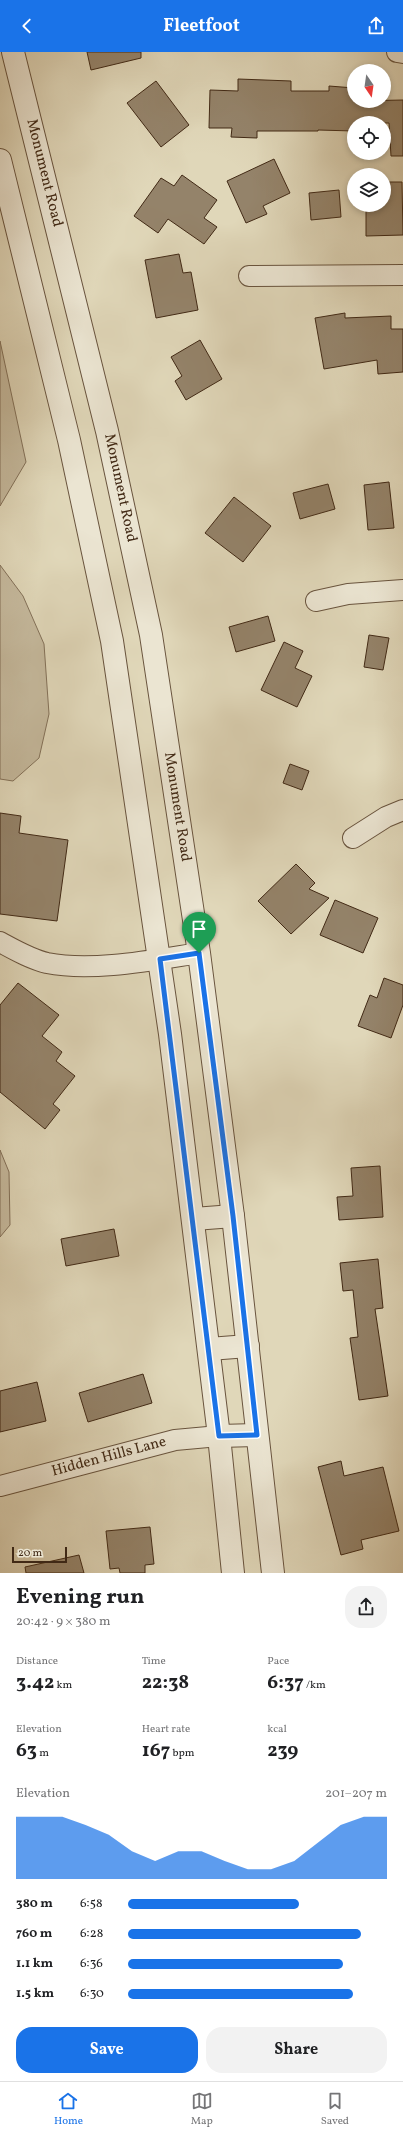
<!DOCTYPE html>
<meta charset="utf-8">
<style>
:root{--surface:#fff;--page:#f2f2f2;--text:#202124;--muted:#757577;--line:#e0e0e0;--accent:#1a73e8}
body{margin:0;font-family:Vollkorn,serif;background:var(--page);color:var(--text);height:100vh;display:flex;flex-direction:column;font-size:15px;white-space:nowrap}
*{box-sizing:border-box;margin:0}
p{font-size:13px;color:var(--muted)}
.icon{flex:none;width:22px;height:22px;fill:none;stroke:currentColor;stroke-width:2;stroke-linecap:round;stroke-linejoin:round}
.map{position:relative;height:1521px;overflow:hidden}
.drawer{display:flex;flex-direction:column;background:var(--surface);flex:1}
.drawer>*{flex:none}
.needle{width:26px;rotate:167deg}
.fabs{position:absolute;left:347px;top:12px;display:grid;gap:8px}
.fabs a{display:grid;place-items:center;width:44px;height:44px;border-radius:50%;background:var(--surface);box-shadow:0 2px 6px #0003;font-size:20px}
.scale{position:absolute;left:12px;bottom:10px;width:55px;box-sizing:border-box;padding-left:4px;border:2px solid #412915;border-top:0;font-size:11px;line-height:14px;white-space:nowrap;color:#412915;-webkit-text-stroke:3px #ebe5d2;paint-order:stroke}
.pin{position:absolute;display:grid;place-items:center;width:34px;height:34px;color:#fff;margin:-41px -17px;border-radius:50% 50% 50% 0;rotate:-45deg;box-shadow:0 0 4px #0007}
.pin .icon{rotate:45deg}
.round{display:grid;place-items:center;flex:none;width:42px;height:42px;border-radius:16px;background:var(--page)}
.headline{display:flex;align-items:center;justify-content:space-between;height:68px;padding:0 16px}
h1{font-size:22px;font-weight:700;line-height:30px}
.stats{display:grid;grid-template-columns:repeat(3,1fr);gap:6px;height:68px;padding:4px 16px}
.stats div{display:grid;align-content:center}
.stats b{font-size:20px;font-weight:700}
.stats small{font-size:11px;font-weight:400}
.stats p{font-size:11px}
.chart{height:112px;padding:8px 16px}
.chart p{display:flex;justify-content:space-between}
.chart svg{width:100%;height:72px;margin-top:4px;fill:var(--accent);opacity:.7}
.action{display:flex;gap:8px;margin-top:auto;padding:8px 16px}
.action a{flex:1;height:46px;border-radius:16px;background:var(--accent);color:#fff;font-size:16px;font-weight:700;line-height:46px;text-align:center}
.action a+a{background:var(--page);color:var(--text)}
ul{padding:0 16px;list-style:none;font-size:13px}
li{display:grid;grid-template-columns:64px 48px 1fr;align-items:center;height:30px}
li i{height:10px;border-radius:5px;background:var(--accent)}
header{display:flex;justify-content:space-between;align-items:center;height:52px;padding:0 16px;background:var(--accent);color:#fff;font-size:18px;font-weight:700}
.tabs{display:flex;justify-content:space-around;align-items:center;height:56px;border-top:1px solid var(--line);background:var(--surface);font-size:11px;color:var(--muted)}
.tabs a{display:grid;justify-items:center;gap:2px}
.tabs .current{color:var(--accent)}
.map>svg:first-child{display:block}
.green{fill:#c5b99d;stroke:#837159}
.building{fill:#94836a;stroke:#412915}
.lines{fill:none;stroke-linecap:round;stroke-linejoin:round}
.minor-casing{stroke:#69543e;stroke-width:22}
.tertiary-casing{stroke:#69543e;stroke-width:24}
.minor{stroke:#ebe5d2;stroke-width:20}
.tertiary{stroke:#ebe5d2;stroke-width:22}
.route-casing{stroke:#fff;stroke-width:8}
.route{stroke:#1a73e8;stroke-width:5}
.labels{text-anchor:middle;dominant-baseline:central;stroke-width:3;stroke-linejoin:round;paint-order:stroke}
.street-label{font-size:15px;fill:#412915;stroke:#ebe5d2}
</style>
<header><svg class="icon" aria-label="back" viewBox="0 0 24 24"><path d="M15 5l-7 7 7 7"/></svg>Fleetfoot<svg class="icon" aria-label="share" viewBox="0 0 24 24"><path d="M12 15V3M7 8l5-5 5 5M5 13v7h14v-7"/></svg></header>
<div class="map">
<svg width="403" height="1521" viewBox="0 0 403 1521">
<rect width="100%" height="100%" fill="#e0d7b9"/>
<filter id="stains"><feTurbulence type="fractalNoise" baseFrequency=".005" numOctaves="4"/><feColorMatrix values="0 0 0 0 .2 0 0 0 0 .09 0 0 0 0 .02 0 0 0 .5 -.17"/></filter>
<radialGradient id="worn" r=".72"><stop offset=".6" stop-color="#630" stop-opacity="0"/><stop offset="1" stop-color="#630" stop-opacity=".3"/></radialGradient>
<g class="green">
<polygon points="0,289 26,410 0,454"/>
<polygon points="0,513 23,544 44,592 49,662 39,706 13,729 0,727"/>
<polygon points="0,1098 9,1120 10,1173 0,1185"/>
</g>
<g class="building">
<polygon points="87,0 141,0 141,6 91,18"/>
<polygon points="238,27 291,29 291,39 329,39 329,34 354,36 354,49 403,48 403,104 391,104 389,71 354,71 354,79 318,78 318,79 257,79 257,86 231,85 232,76 209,76 210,38 238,39"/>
<polygon points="156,29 189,73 161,95 127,51"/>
<polygon points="274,107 290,141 263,154 267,162 246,171 227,129"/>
<polygon points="182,123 217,148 204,166 217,175 204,192 168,167 158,181 134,164 161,126 174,134"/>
<polygon points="384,130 402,130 403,183 366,184 366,153 384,153"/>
<polygon points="339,138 341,165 311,168 309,141"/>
<polygon points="179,202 183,221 191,220 198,258 156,266 145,208"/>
<polygon points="345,261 345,266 391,264 391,277 403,277 403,320 378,322 377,308 324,317 315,266"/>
<polygon points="200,288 222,327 186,348 175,329 182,324 171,305"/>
<polygon points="389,430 394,476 368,478 364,433"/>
<polygon points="328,432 335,457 300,467 293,441"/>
<polygon points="234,445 271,474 243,510 205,481"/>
<polygon points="268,564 275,589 236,600 229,575"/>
<polygon points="369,583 389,586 383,618 364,615"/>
<polygon points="284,590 303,599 295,616 312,624 297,655 261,638"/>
<polygon points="290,712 309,719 302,738 283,731"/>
<polygon points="0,761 21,764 19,781 68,788 57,869 0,862"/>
<polygon points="296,812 315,831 309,837 329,846 291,882 258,849"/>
<polygon points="335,848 378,866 363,901 320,883"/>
<polygon points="384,926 403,933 403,953 391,986 358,974 370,943 377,946"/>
<polygon points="18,931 59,963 42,984 62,1000 56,1009 75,1024 53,1052 60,1058 45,1077 0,1040 0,953"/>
<polygon points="380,1114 383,1165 339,1168 337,1145 353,1144 351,1116"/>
<polygon points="114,1177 119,1204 66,1214 61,1187"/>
<polygon points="378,1207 383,1256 375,1257 388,1344 359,1348 350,1286 358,1285 353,1238 343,1239 340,1211"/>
<polygon points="143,1322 152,1351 88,1370 79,1341"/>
<polygon points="37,1330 46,1369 0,1380 0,1339"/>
<polygon points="341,1409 344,1424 383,1415 399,1479 361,1488 363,1497 341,1503 318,1415"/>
<polygon points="150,1475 154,1512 145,1513 145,1521 120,1521 119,1516 110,1517 106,1479"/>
<polygon points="79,1503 84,1521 26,1521 25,1515"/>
</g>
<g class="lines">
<g class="minor-casing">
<g id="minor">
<polyline points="397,0 403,1"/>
<polyline points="249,224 403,223"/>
<polyline points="316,549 348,542 403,538"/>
<polyline points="353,786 386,765 403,758"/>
<path d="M0,890c15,8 30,17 47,21 45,9 106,-3 152,-10"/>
<polyline points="0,1434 175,1388 219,1384"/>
</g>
</g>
<g class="tertiary-casing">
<g id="tertiary">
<polyline points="13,0 107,379 151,583 199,901 233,1164 273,1521"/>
<polyline points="0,108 69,388 112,589 170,982 219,1384 233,1521"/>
<polyline points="194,1167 233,1164"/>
<polyline points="209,1297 248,1294"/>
<polyline points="219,1384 257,1383"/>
</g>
</g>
<use href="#minor" class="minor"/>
<use href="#tertiary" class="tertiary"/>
</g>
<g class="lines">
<g class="route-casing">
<polygon id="route" points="199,901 233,1164 257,1383 219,1384 160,907"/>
</g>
<use href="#route" class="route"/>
</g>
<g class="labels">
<g class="street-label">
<text transform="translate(44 121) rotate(76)">Monument Road</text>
<text transform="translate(120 436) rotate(78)">Monument Road</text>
<text transform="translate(177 755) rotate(81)">Monument Road</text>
<text transform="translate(109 1405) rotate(-15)">Hidden Hills Lane</text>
</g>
</g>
<rect width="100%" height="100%" filter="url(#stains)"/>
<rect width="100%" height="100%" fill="url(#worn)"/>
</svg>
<div class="fabs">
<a><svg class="needle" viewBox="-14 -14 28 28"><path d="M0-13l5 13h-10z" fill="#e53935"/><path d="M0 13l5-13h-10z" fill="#757577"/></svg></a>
<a><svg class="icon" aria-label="locate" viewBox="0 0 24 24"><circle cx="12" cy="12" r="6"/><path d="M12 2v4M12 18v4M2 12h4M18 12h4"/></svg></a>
<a><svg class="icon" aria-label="layers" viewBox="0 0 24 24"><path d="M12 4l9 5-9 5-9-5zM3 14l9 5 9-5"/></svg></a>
</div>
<div class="scale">20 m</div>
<div class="pin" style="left:199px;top:901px;background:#1e9e55"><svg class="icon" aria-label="arrive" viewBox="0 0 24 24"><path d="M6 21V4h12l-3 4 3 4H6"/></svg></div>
</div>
<section class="drawer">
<div class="headline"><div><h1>Evening run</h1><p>20:42 · 9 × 380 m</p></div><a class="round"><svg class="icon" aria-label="share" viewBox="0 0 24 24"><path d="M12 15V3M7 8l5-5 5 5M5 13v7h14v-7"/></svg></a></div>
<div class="stats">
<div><p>Distance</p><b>3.42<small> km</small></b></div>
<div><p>Time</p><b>22:38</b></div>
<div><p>Pace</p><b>6:37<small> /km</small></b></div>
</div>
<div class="stats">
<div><p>Elevation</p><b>63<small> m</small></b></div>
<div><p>Heart rate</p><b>167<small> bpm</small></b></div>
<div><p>kcal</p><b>239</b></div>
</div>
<div class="chart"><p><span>Elevation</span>201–207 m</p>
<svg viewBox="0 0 160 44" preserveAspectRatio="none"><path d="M0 44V6L10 6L20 6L30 11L40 17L50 27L60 33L70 27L80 27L90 33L100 38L110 38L120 33L130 22L140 11L150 6L160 6V44z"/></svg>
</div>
<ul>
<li><b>380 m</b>6:58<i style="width:66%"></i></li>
<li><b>760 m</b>6:28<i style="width:90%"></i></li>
<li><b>1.1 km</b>6:36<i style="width:83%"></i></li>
<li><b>1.5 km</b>6:30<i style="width:87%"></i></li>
</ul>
<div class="action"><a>Save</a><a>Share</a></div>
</section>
<nav class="tabs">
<a class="current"><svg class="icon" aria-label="home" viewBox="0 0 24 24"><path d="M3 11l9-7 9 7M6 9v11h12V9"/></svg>Home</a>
<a><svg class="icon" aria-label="map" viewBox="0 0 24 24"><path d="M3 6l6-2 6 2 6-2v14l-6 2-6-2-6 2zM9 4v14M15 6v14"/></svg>Map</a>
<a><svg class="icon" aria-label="saved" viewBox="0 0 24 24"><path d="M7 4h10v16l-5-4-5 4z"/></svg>Saved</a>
</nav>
